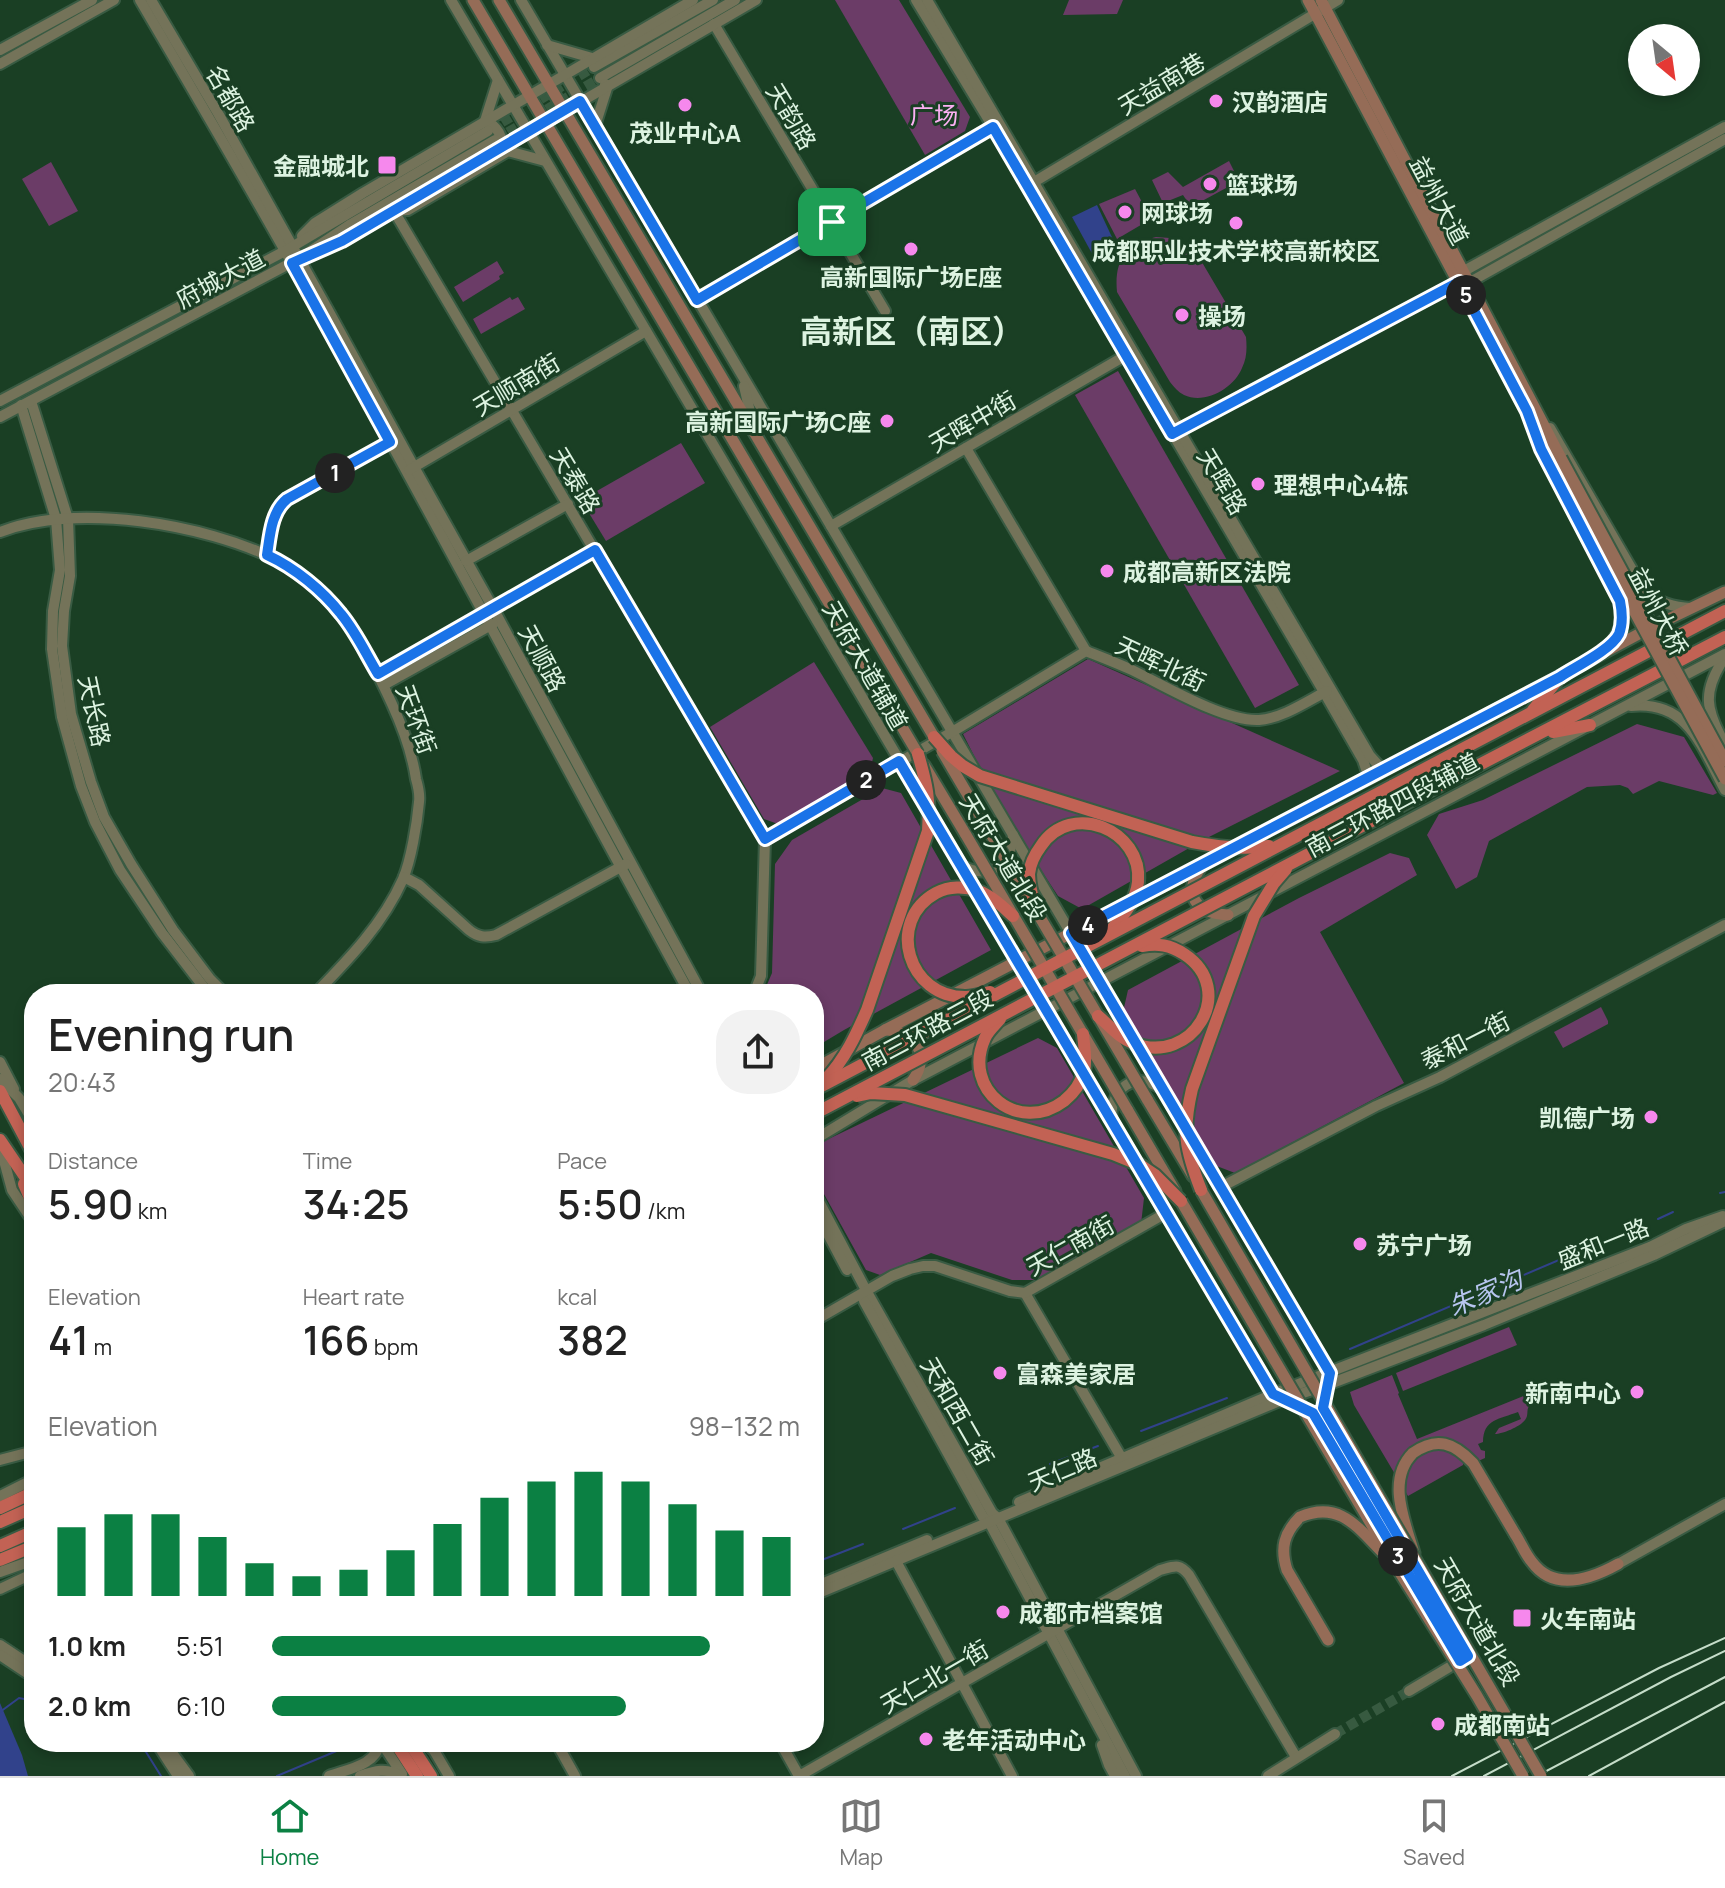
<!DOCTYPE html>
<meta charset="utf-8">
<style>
:root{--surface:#fff;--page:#f2f2f2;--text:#222;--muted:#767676;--line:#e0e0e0;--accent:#0b8043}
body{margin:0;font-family:Manrope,"Noto Sans SC",sans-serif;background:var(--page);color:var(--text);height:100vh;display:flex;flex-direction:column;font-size:30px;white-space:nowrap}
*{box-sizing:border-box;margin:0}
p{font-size:26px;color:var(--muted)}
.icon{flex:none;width:44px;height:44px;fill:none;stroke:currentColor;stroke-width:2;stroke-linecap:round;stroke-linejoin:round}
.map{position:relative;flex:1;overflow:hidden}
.panel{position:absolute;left:24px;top:984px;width:800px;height:768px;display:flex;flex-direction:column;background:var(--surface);border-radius:32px;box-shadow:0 4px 12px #0003}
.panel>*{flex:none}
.needle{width:52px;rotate:151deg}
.buttons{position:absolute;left:1628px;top:24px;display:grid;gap:16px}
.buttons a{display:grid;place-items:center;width:72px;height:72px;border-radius:50%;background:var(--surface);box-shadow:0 4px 12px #0003;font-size:40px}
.pin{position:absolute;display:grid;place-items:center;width:68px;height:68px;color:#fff;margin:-34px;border-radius:16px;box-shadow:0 4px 12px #0006}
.km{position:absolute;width:40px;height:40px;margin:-20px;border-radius:50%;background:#222;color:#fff;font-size:22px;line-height:40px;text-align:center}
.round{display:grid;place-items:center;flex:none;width:84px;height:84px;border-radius:32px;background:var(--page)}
.overview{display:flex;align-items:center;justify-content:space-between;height:136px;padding:0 24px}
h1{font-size:44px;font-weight:600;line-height:60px}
.metrics{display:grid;grid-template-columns:repeat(3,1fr);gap:12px;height:136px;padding:8px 24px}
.metrics div{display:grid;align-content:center}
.metrics b{font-size:40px;font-weight:600}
.metrics small{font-size:22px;font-weight:400}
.metrics p{font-size:22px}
.chart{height:224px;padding:16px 24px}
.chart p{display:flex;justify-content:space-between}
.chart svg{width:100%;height:144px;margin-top:8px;stroke:var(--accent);stroke-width:6}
ul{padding:0 24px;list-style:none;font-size:26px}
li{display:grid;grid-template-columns:128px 96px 1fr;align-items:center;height:60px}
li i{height:20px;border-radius:10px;background:var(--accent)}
.tab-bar{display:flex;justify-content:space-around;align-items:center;height:112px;border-top:2px solid var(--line);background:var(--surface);font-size:22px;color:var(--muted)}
.tab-bar a{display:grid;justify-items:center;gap:4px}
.tab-bar .current{color:var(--accent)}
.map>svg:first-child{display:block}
.green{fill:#6b3c67}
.water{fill:#31428b}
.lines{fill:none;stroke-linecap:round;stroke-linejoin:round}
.stream{stroke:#31428b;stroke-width:2}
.secondary-tunnel{stroke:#375a40;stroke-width:10;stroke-dasharray:10 5;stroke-linecap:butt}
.secondary-casing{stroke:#395b43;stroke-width:14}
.primary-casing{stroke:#395b43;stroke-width:15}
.highway-casing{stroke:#395b43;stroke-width:16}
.secondary{stroke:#747359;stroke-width:10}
.primary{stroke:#956c57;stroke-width:11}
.highway{stroke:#c26254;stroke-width:12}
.rail{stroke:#c5ddc9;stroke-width:2}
.primary-bridge-casing{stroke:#395b43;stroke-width:15;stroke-linecap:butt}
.highway-bridge-casing{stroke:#395b43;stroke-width:16;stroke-linecap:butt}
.primary-bridge{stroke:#956c57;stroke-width:11}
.highway-bridge{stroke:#c26254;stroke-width:12}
.route-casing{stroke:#fff;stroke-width:16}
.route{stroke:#1a73e8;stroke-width:10}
.poi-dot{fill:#f688ed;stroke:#1a3f24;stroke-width:3}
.labels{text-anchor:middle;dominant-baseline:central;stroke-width:6;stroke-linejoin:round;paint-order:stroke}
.street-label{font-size:24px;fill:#ddf3e1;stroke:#1a3f24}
.poi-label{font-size:24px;font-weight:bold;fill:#ddf3e1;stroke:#1a3f24;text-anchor:start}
.park-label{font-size:24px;fill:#fcb1f4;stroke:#1a3f24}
.water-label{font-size:26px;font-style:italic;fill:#b7c5ef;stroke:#1a3f24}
.district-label{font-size:32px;font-weight:bold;fill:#ddf3e1;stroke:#1a3f24}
</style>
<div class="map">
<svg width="1725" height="1776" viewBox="0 0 1725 1776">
<rect width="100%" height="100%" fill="#1a3f24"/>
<g class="green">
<polygon points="835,0 899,0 970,117 965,131 925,155"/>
<polygon points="1069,0 1123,0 1117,14 1063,15"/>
<polygon points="1229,161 1239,181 1191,207 1183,195 1163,203 1152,180 1168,172 1183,187"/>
<polygon points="51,162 78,211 49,226 22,179"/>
<polygon points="1135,189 1151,219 1117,239 1099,204"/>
<path d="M1156,237l14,1 23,9 53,90c1,11 1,21 -4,31 -8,20 -37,37 -58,27 -6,-3 -10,-8 -14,-13l-53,-90c-3,-31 8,-48 39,-55z"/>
<polygon points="497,261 504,273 499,276 500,279 463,302 454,287"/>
<polygon points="510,297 512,300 518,297 525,309 481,334 473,319"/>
<polygon points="1118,371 1299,685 1255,708 1075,395"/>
<polygon points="681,443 705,483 606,541 581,500"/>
<polygon points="1088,659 1340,771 1205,839 1082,909 1058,896 1001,809 963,734"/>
<polygon points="814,662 873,758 870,771 778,824 764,819 710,727"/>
<polygon points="1637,724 1684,737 1717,793 1713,795 1659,781 1633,794 1628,788 1620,785 1587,787 1489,841 1477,877 1456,889 1427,835 1439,814 1483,800"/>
<polygon points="882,788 901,793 991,950 844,1030 814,1048 814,994 763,994 772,973 775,864 792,840"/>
<polygon points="1390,853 1409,858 1417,875 1320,932 1404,1083 1235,1173 1214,1165 1123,1012 1128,990 1299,898"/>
<polygon points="1601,1007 1608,1021 1608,1024 1563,1048 1554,1032"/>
<polygon points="1038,1038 1057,1048 1144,1198 1141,1224 1035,1280 1012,1280 931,1253 880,1275 866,1270 814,1176 814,1146"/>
<polygon points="1509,1327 1517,1345 1403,1391 1396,1373"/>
<path d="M1392,1375l7,18 -1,1 19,45 129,-52c-4,12 -13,10 -17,19 -3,5 0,9 -4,14 -5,7 -23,14 -30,14l4,-6 22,-9 -3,-7c-18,7 -35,7 -35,30l-5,2 3,6 4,1v7l-9,4 -13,-11v14l-55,31 -54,-91 -4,-13z"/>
</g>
<g class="water">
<polygon points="1097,205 1117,248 1095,259 1072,217"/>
<polygon points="0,1703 22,1755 28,1776 0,1776"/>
</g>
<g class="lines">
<g class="stream">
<polyline points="1720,1193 1725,1192"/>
<polyline points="1658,1219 1673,1212"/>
<polyline points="1350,1349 1620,1234"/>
<polyline points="1141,1431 1227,1398"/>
<polyline points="1050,1464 1098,1446"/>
<polyline points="903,1529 955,1508"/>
<polyline points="814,1563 863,1544"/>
<polyline points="0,1712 19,1698 34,1701"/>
<polyline points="134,1742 146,1752 161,1776"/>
<polyline points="277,1776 358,1742"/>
</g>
<g class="secondary-tunnel">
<polyline points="489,130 594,67"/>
<polyline points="495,140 600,78"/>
<polyline points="1335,1734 1409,1691"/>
</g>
<g class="secondary-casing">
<g id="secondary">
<path d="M140,0c52,89 104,177 154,267 135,241 263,485 396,727"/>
<polyline points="151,0 219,115 328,310 414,467 493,608 702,994"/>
<polyline points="451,0 1273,1394 1313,1413 1445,1635"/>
<polyline points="521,0 1330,1373 1324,1405"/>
<polyline points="916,0 993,127 1324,692 1363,760 1369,778"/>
<polyline points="927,0 1370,756 1381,768 1388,768"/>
<polyline points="714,24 885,311"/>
<polyline points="547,45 592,58 591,61"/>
<polyline points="0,50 92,0"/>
<polyline points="0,64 114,0"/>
<polyline points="594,67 713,0"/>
<polyline points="600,78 735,0"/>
<path d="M498,80l-13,41c11,4 21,17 14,28"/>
<polyline points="595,126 608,85 605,84"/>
<polyline points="498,150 756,0"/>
<polyline points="545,161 508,151 408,210 394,211 765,839 761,976 755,991 750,994"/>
<polyline points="1029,185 1338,0"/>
<polyline points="302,236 315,223 363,193 693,0"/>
<polyline points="324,248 342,241 398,209"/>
<polyline points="1461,278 1464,271 1725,127"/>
<polyline points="697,300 993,127"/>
<polyline points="744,386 754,429"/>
<polyline points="0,401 285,251 488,131"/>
<polyline points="31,401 68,519 70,576 64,611 62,646 71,714 91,782 104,817 131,864 173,930 210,979 225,994"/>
<polyline points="21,405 56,519 60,570 53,611 52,649 62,717 81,786 95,822 120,870 162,933 209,994"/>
<polyline points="0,417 300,258 351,224 495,140"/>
<path d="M1550,428l95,164c15,11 28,15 46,16"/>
<polyline points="1173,433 1459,282 1470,282 1725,139"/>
<polyline points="966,448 1086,651"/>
<path d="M1545,458l75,143c3,19 1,35 -16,48"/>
<polyline points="409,470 646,331"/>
<polyline points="831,526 1130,353"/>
<path d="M0,532c76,-30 205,-8 277,28 16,8 31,21 44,33 32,29 53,72 71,111 11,24 20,48 24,75 2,7 4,16 3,23 -2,22 -8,58 -16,77 -20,45 -54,80 -88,115"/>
<path d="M267,555c3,-19 4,-43 20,-56l109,-60"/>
<polyline points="466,561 568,504"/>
<path d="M1086,651c15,6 31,12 46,19 31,15 93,52 127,50 24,-2 47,-18 68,-29"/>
<path d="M1725,657c-23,34 -20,53 0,87"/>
<polyline points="378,674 595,550"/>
<polyline points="384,685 493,624"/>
<path d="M1631,706c58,-6 71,42 94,84"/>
<polyline points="765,839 952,732 1086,651"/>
<path d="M962,866c28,14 49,-1 51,-31"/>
<path d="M404,877l15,8 50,45c9,7 16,8 27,5l130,-71"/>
<polyline points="0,1062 14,1089"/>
<polyline points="0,1079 19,1098 34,1123"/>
<path d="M1111,1119c1,-31 21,-48 50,-31"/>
<polyline points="814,1140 913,1080 1725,654"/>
<polyline points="0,1146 12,1190 34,1223"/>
<polyline points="1221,1187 1376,1106 1440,1077 1725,925"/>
<polyline points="814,1192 867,1292 992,1513 998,1518 1136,1776"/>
<polyline points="814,1208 847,1270"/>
<polyline points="1025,1293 1124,1462"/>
<polyline points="864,1301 983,1517 989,1522 1125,1776"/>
<polyline points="814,1321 892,1276 910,1269 923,1266 935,1266 1010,1291 1025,1293 1166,1213"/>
<polyline points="0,1460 34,1451"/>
<polyline points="0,1496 34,1479"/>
<polyline points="1019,1502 1273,1394 1650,1247 1686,1229 1723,1216"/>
<polyline points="896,1561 1012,1776"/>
<polyline points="1618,1564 1725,1504"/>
<polyline points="0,1572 34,1560"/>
<polyline points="814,1587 927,1540"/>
<polyline points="0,1589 34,1573"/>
<polyline points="814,1595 1282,1400 1327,1385 1484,1325 1654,1255 1725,1221"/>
<polyline points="0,1645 27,1663 34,1665"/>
<polyline points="0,1655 27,1673 34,1674"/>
<polyline points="1409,1691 1468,1656 1463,1647"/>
<polyline points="156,1742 178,1776"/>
<polyline points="164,1742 189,1776"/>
<polyline points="381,1742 402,1774"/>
<polyline points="429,1742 449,1776"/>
<polyline points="556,1742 575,1776"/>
<polyline points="780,1742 799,1776"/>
<polyline points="1102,1745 1109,1765 1115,1776"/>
<polyline points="432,1749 447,1742"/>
<path d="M329,1776c19,-7 48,-11 51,-34"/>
<path d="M360,1776c14,-5 27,-9 40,0"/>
<path d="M799,1776l361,-206c15,-4 19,-7 29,5l107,182"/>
<polyline points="1268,1776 1335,1734"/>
</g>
</g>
<g class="primary-casing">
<g id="primary">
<polyline points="473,0 826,598"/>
<polyline points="499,0 934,737"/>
<polyline points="1308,0 1554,463"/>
<polyline points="1321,0 1561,458"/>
<polyline points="924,765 966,835"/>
<path d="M1202,865c-20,30 -7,48 26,50"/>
<path d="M885,1030c30,1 46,24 28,50"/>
<polyline points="814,1069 885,1030 1369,778 1650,628 1725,592"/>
<polyline points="1147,1099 1193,1176"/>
<polyline points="1127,1109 1175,1191"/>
<path d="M1413,1453c-27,27 -8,69 1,100"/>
<path d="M1300,1517c-16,16 -20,31 -13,53l41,70"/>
<path d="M1515,1534c6,9 10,20 17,28 22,30 59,17 86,2"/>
</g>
</g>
<g class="highway-casing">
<g id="highway">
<polyline points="1533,710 1560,677"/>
<polyline points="1553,732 1590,725"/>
<polyline points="1392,786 1725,611"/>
<polyline points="1402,805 1725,637"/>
<polyline points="0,1091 34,1155"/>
<polyline points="0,1140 34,1190"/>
<polyline points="24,1184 34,1207"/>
<polyline points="0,1508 34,1492"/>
<polyline points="0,1522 34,1507"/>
<polyline points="0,1546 34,1531"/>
<polyline points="0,1560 34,1546"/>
<polyline points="395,1742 417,1776"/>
<polyline points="409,1742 431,1776"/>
</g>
</g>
<use href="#secondary" class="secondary"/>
<use href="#primary" class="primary"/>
<use href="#highway" class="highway"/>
<g class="rail">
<polyline points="1452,1776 1659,1668 1725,1638"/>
<polyline points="1484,1776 1671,1677 1725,1651"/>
<polyline points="1537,1776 1725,1677"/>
<polyline points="1589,1776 1725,1702"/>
</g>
<g class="primary-bridge-casing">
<g id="primary-bridge">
<polyline points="1561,458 1725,761"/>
<polyline points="1554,463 1725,779"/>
<polyline points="826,598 918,754"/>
<polyline points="942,751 1147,1099"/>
<polyline points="966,835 1127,1109"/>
<polyline points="1201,1190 1541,1776"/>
<polyline points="1181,1201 1394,1563 1477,1696 1523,1776"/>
<path d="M1413,1453c24,-17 41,-10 60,10l42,71"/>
<path d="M1300,1517c40,-17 58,11 83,36"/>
</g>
</g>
<g class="highway-bridge-casing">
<g id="highway-bridge">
<path d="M934,737l17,19 12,10 17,10 212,66c26,5 51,8 77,4"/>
<path d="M1036,910c-3,-11 -7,-24 -7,-36 1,-10 6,-20 12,-28 30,-46 102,-16 97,36 -2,19 -15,34 -27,48"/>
<path d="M990,992c-8,2 -17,5 -24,5 -58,1 -81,-76 -30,-104 13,-7 29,-7 42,-2 14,5 25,16 35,25"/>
<path d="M1098,1016c11,9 21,22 35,27 59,24 106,-53 51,-89 -14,-9 -26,-11 -42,-8"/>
<path d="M1000,1019c-5,6 -12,12 -15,19 -24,52 34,97 79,63 10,-8 17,-18 20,-30 3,-12 0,-25 -1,-37"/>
<path d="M826,1079c19,-20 30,-44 41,-69l61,-179c2,-32 -1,-46 -10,-77"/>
<polyline points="814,1090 1392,786"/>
<polyline points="857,1096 871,1093 905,1095 1113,1154 1140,1165 1155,1175 1181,1201"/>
<polyline points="814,1114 1402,805"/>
<path d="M1201,1190c-16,-41 -19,-58 -9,-101l62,-173 20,-33 12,-14"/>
</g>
</g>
<use href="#primary-bridge" class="primary-bridge"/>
<use href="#highway-bridge" class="highway-bridge"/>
</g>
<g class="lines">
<g class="route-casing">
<path id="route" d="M580,101l117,199 296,-173 179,307 287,-152 68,129 14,38 79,152c2,10 3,23 -1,33 -8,16 -44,33 -59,43l-489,256 259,440 -7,35 145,248 -8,5 -147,-248 -40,-19 -374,-633 -134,78 -170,-289 -217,124c-12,-20 -22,-42 -37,-60 -19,-24 -46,-46 -74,-59 3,-19 4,-43 20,-56l103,-57 -98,-179 50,-22z"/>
</g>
<use href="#route" class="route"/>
</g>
<g class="poi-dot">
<circle cx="1216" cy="101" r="8"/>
<circle cx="685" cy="105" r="8"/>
<rect x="377" y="155" width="20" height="20" rx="4"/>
<circle cx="1210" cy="184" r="8"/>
<circle cx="1125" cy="212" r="8"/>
<circle cx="1236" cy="223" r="8"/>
<circle cx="911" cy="249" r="8"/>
<circle cx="1182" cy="315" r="8"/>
<circle cx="887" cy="421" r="8"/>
<circle cx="1258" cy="484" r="8"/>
<circle cx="1107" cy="571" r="8"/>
<circle cx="1651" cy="1117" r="8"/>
<circle cx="1360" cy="1244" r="8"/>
<circle cx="1000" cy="1373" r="8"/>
<circle cx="1637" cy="1392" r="8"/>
<circle cx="1003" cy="1612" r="8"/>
<rect x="1512" y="1608" width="20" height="20" rx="4"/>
<circle cx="1438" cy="1724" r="8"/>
<circle cx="926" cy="1739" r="8"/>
</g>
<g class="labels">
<g class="street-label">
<text transform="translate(1161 83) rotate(-31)">天益南巷</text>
<text transform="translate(231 98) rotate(60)">名都路</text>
<text transform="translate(792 116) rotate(59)">天韵路</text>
<text transform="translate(1440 200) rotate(62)">益州大道</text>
<text transform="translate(220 278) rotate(-28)">府城大道</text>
<text transform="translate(516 384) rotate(-31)">天顺南街</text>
<text transform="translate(972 421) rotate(-30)">天晖中街</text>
<text transform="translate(576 480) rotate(59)">天泰路</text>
<text transform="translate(1223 481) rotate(59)">天晖路</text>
<text transform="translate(1659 611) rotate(62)">益州大桥</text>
<text transform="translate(543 658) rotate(62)">天顺路</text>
<text transform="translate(1161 663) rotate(25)">天晖北街</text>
<text transform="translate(866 665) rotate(60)">天府大道辅道</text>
<text transform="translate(95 711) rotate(78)">天长路</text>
<text transform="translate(417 719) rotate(70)">天环街</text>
<text transform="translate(1392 804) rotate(-28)">南三环路四段辅道</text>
<text transform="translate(1004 857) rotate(59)">天府大道北段</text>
<text transform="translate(927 1029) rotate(-28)">南三环路三段</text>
<text transform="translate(1465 1040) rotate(-27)">泰和一街</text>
<text transform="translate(1603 1243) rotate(-22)">盛和一路</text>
<text transform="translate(1070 1245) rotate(-29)">天仁南街</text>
<text transform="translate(958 1411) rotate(60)">天和西二街</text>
<text transform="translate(1062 1469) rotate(-23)">天仁路</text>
<text transform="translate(1478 1621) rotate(60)">天府大道北段</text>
<text transform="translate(934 1676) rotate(-30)">天仁北一街</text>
</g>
<g class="poi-label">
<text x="1232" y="101">汉韵酒店</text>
<text x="685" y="132" text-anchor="middle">茂业中心A</text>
<text x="369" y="165" text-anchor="end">金融城北</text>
<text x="1226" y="184">篮球场</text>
<text x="1141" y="212">网球场</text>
<text x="1236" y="250" text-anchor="middle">成都职业技术学校高新校区</text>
<text x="911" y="276" text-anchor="middle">高新国际广场E座</text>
<text x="1198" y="315">操场</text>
<text x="871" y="421" text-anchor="end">高新国际广场C座</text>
<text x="1274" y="484">理想中心4栋</text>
<text x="1123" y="571">成都高新区法院</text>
<text x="1635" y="1117" text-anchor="end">凯德广场</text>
<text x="1376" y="1244">苏宁广场</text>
<text x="1016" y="1373">富森美家居</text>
<text x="1621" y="1392" text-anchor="end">新南中心</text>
<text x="1019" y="1612">成都市档案馆</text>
<text x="1540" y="1618">火车南站</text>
<text x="1454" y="1724">成都南站</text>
<text x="942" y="1739">老年活动中心</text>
</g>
<g class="park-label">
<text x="934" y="114">广场</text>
</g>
<g class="water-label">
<text transform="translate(1485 1292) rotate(-23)">朱家沟</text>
</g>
<g class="district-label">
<text x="912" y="331">高新区（南区）</text>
</g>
</g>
</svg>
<div class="buttons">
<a><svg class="needle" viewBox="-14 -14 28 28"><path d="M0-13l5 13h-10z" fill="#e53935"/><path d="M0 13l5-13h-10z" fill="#767676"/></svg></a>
</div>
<div class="pin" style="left:832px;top:222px;background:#1e9e55"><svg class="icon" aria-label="arrive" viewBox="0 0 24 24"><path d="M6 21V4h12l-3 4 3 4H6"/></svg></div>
<b class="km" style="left:335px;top:473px">1</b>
<b class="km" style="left:866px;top:780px">2</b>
<b class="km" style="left:1398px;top:1556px">3</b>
<b class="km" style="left:1088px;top:925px">4</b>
<b class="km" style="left:1466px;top:295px">5</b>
<section class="panel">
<div class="overview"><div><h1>Evening run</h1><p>20:43</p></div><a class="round"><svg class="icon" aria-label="share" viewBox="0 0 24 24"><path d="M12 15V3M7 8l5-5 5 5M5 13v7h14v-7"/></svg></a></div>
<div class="metrics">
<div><p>Distance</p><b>5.90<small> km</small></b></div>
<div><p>Time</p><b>34:25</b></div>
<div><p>Pace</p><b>5:50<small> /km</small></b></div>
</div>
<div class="metrics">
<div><p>Elevation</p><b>41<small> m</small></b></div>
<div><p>Heart rate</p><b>166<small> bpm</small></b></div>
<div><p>kcal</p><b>382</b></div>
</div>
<div class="chart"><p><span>Elevation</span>98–132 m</p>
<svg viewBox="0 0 160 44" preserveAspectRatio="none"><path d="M5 44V23M15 44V19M25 44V19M35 44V26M45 44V34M55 44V38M65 44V36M75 44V30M85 44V22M95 44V14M105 44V9M115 44V6M125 44V9M135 44V16M145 44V24M155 44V26"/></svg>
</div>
<ul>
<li><b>1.0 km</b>5:51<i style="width:83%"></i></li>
<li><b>2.0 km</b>6:10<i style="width:67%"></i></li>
</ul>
</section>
</div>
<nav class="tab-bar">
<a class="current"><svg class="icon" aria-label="home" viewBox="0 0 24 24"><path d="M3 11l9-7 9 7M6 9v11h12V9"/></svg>Home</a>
<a><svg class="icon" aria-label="map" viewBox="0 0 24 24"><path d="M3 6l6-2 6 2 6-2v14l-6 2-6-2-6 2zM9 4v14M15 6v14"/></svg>Map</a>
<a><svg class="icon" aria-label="saved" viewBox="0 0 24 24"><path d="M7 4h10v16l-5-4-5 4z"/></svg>Saved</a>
</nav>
